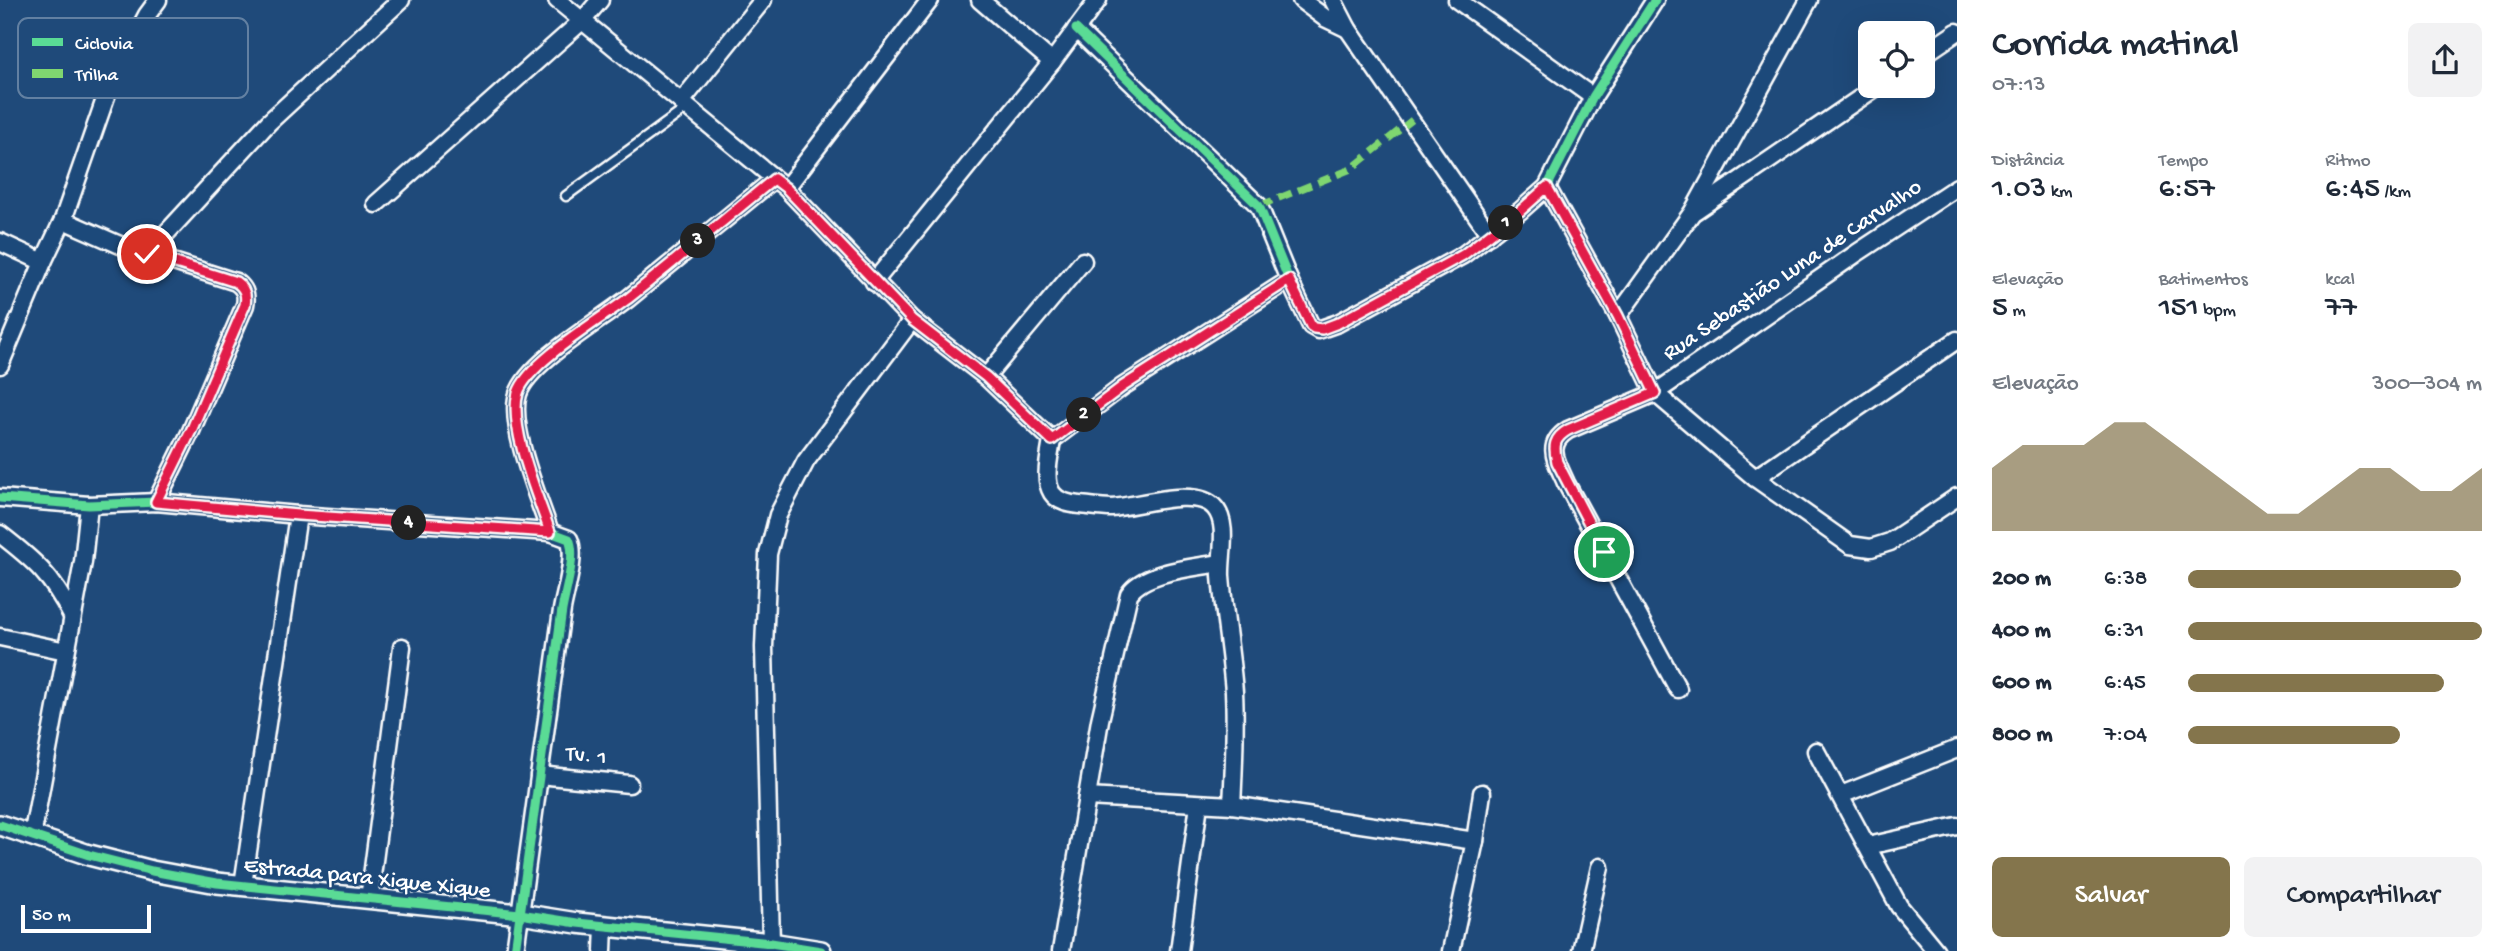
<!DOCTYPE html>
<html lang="pt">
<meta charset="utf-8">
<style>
:root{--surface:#fff;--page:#f2f2f3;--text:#1f2937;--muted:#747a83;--accent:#84754c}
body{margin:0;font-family:"Gochi Hand",sans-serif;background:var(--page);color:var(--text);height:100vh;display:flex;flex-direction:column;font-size:26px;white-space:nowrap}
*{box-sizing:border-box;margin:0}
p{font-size:23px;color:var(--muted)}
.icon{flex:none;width:38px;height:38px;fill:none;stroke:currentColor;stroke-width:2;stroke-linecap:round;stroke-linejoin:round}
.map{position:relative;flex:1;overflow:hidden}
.side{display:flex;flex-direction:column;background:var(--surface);width:560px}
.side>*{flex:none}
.tools{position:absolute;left:1858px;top:21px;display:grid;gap:14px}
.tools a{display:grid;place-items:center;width:77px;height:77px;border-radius:10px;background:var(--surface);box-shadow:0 7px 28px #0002;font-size:35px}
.scale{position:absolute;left:21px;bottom:18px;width:130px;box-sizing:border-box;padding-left:7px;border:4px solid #fff;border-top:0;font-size:19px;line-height:24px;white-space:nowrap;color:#fff;-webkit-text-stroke:5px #1f4a7a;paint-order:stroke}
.pin{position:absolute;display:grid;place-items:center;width:60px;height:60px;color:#fff;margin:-30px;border:4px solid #fff;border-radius:50%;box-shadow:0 2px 7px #0007}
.km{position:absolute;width:35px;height:35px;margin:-18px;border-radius:50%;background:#222;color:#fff;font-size:19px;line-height:35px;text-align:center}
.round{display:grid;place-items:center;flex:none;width:74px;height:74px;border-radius:10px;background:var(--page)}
.overview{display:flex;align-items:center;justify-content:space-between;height:119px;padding:0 35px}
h1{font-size:38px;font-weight:600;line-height:52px}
.stats{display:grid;grid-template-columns:repeat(3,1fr);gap:10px;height:119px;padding:7px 35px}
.stats div{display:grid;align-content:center}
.stats b{font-size:30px;font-weight:600}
.stats small{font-size:19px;font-weight:400}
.stats p{font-size:19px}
.chart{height:196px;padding:14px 35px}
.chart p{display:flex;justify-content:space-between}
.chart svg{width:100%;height:126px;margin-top:7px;fill:var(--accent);opacity:.7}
.action{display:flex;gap:14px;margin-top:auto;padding:14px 35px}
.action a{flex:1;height:80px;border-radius:10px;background:var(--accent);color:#fff;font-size:28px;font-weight:600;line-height:80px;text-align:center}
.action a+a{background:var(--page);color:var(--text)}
ul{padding:0 35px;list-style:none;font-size:23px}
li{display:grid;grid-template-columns:112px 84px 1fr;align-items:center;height:52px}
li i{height:18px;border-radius:9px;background:var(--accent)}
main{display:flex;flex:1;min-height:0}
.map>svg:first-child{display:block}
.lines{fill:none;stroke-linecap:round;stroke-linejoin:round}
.service-casing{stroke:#fff;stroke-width:13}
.minor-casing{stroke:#fff;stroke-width:21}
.tertiary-casing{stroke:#fff;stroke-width:24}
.service{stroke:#1f4a7a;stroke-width:8}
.minor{stroke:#1f4a7a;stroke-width:16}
.tertiary{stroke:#1f4a7a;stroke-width:19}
.quiet{stroke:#7fd670;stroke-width:7;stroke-dasharray:14 7;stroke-linecap:butt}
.cycleway-casing{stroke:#1f4a7a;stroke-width:13}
.cycleway{stroke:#5adb95;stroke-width:9}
.route-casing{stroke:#fff;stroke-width:14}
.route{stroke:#e11d48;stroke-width:9}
.labels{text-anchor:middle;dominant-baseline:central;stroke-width:5;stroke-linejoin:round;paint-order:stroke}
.street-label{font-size:23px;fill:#fff;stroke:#1f4a7a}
.key{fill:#1f4a7a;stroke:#6280a2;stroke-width:2}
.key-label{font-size:19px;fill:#fff}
</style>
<main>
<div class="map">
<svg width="1957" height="951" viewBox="0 0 1957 951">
<rect width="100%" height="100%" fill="#1f4a7a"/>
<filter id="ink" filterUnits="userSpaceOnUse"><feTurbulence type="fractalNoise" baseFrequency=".0143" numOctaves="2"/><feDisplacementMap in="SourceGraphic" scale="14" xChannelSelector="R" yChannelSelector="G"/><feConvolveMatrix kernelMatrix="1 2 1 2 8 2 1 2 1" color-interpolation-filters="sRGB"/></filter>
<g filter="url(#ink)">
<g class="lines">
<g class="service-casing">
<polyline id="service" points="566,196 688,107"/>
</g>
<g class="minor-casing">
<g id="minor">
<polyline points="557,0 786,188 912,320 986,377 1052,440"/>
<polyline points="980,0 1052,62"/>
<polyline points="1301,0 1325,18 1348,29"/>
<polyline points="1333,0 1348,29 1490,235"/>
<polyline points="1457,0 1593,97"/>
<polyline points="1076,29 1259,206 1289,280 1311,326 1318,330 1338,323 1463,255 1520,211 1547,187 1593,97 1655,0"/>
<polyline points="1923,55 1957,32"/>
<polyline points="681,102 763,0"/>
<polyline points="1547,187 1618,316 1655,393 1755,478 1850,545 1871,548 1890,542 1957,497"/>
<polyline points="786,188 930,0"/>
<polyline points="376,204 583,20 600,0"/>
<polyline points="1695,211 1878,86"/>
<path d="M63,220l57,25 116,37c9,6 11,13 9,23l-54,126 -35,71"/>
<polyline points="0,242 43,262"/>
<polyline points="147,254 269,122 401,0"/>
<polyline points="874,282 1052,62 1098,0"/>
<polyline points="1618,316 1692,213 1809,0"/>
<polyline points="0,365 43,262 63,220 110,85 147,15 158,0"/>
<polyline points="986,377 1083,261"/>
<path d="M1052,440c-2,15 -9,39 0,53 6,9 18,11 28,12 11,1 21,3 32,3 26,-2 85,-22 103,0 14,16 5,48 6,68 3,39 10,77 13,116 2,38 0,75 -2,113"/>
<polyline points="1052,440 1122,387 1289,280"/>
<polyline points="1755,478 1957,340"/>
<path d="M0,498l89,7 67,-3 142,13 252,17 19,7c8,16 -4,53 -7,71l-47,341"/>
<path d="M550,532c-11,-33 -42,-106 -32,-138 10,-32 85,-75 112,-97 48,-39 96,-79 144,-118"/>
<path d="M0,534c35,27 52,42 72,82"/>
<polyline points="0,637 66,651"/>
<path d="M1678,689l-112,-206c-9,-21 -22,-38 2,-53l87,-37 202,-140 100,-66"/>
<polyline points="1816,751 1899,906 1936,951"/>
<polyline points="539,775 629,784"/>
<polyline points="1841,795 1957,749"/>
<polyline points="1087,797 1232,805 1475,841"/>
<polyline points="32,837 83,562 89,505"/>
<polyline points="1868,846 1957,826"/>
<polyline points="243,885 298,515"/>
<polyline points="369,899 402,647"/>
<polyline points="771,943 764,647 768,554 778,515 806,461 912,320"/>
<polyline points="603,951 604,925"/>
<path d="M1061,951l39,-231 29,-126c15,-23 65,-26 91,-31"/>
<polyline points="1179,951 1199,804"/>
<polyline points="1451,951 1475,841 1482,793"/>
<polyline points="1581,951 1600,867"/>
</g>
</g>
<g class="tertiary-casing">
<polyline id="tertiary" points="0,825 89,855 152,871 217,883 520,914 577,923 771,943 821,951"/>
</g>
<use href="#service" class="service"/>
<use href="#minor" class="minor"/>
<use href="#tertiary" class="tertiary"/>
<polyline class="quiet" points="1259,206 1351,169 1412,120"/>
<g class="cycleway-casing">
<g id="cycleway">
<polyline points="1076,29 1259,206 1289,280 1311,326 1318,330 1338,323 1463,255 1520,211 1547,187 1593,97 1655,0"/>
<path d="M0,498l89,7 67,-3 142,13 252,17 19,7c8,16 -4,53 -7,71l-47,341"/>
<polyline points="0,825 89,855 152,871 217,883 520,914 577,923 771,943 821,951"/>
</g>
</g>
<use href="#cycleway" class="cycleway"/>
</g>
</g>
<g class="lines" filter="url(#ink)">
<g class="route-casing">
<path id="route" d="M147,254l89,28c9,6 11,13 9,23l-54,126 -35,71 142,13 252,17c-11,-33 -42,-105 -32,-139 10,-31 85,-75 112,-96 49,-39 96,-79 144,-118l12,9 126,132 74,57 66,63 70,-53 167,-107 22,46 3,2 8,1 16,-6 125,-68 57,-44 27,-24 71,129 37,77 -87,37c-14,8 -15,16 -11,32l47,90"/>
</g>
<use href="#route" class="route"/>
</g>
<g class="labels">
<g class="street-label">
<text transform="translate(1793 271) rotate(-34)">Rua Sebastião Luna de Carvalho</text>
<text transform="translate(586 757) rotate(6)">Tv. 1</text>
<text transform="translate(367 879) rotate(6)">Estrada para Xique Xique</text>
</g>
</g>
<rect x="18" y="18" width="230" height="80" rx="10" class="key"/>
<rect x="32" y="38" width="31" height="8" fill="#5adb95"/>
<rect x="32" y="69" width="31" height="9" fill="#7fd670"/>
<g class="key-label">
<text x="75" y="49">Ciclovia</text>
<text x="75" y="80">Trilha</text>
</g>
</svg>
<div class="tools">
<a><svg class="icon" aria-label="locate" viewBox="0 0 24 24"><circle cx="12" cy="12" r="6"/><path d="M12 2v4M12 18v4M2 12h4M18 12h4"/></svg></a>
</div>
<div class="scale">50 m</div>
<div class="pin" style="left:1604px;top:552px;background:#1e9e55"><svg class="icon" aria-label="arrive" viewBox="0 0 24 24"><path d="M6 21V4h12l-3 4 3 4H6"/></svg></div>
<div class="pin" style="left:147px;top:254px;background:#d93025"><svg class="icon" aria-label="check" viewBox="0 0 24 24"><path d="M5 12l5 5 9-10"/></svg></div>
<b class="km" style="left:1506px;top:223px">1</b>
<b class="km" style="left:1084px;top:415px">2</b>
<b class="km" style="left:698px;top:241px">3</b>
<b class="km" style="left:409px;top:523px">4</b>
</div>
<section class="side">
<div class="overview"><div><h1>Corrida matinal</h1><p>07:13</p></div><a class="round"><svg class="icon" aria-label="share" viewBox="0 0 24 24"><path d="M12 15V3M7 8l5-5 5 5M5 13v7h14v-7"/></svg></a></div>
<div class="stats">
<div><p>Distância</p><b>1.03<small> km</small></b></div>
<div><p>Tempo</p><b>6:57</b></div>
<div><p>Ritmo</p><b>6:45<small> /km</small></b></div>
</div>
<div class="stats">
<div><p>Elevação</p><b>5<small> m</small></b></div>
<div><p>Batimentos</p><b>151<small> bpm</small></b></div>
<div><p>kcal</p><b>77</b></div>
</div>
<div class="chart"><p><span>Elevação</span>300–304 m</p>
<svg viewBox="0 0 160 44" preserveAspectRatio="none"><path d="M0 44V22L10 14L20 14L30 14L40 6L50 6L60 14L70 22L80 30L90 38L100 38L110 30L120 22L130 22L140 30L150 30L160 22V44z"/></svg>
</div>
<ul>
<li><b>200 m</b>6:38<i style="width:93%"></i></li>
<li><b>400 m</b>6:31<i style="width:100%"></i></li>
<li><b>600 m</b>6:45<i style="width:87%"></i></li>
<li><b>800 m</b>7:04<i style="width:72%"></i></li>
</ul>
<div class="action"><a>Salvar</a><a>Compartilhar</a></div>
</section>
</main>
